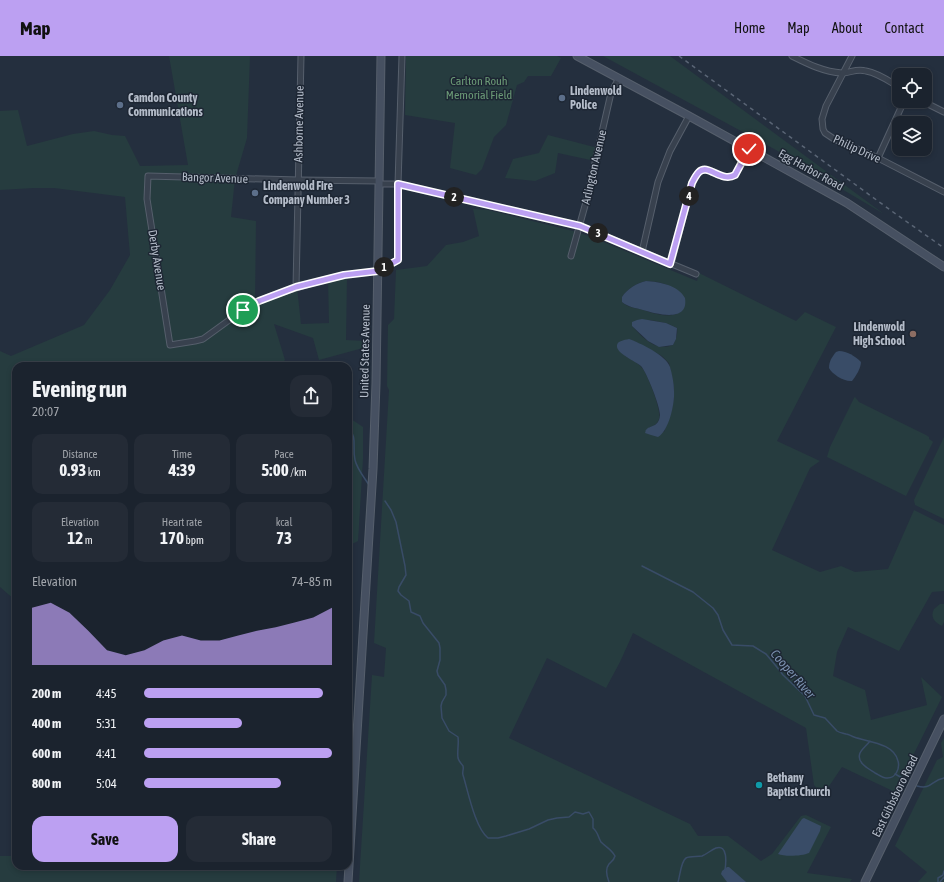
<!DOCTYPE html>
<meta charset="utf-8">
<style>
:root{--surface:#1b232e;--page:#242b36;--text:#f1f3f6;--muted:#a0a4aa;--line:#39404a;--accent:#bca0f2}
body{margin:0;font-family:"Asap Condensed",sans-serif;background:var(--page);color:var(--text);height:100vh;display:flex;flex-direction:column;font-size:15px;white-space:nowrap}
*{box-sizing:border-box;margin:0}
p{font-size:13px;color:var(--muted)}
.icon{flex:none;width:22px;height:22px;fill:none;stroke:currentColor;stroke-width:2;stroke-linecap:round;stroke-linejoin:round}
.map{position:relative;flex:1;overflow:hidden}
.details{position:absolute;left:12px;top:306px;width:340px;height:508px;display:flex;flex-direction:column;background:var(--surface);border-radius:12px;box-shadow:0 2px 6px #0003,0 0 0 1px var(--line)}
.details>*{flex:none}
.buttons{position:absolute;left:892px;top:12px;display:grid;gap:8px}
.buttons a{display:grid;place-items:center;width:40px;height:40px;border-radius:8px;background:var(--surface);box-shadow:0 2px 6px #0003,0 0 0 1px var(--line);font-size:20px}
.pin{position:absolute;display:grid;place-items:center;width:34px;height:34px;color:#fff;margin:-17px;border:2px solid #fff;border-radius:50%;box-shadow:0 1px 4px #0007}
.km{position:absolute;width:20px;height:20px;margin:-10px;border-radius:50%;background:#222;color:#fff;font-size:11px;line-height:20px;text-align:center}
.round{display:grid;place-items:center;flex:none;width:42px;height:42px;border-radius:12px;background:var(--page)}
.overview{display:flex;align-items:center;justify-content:space-between;height:68px;padding:0 20px}
h1{font-size:22px;font-weight:700;line-height:30px}
.metrics{display:grid;grid-template-columns:repeat(3,1fr);gap:6px;height:68px;padding:4px 20px}
.metrics div{display:grid;align-content:center;border-radius:10px;background:var(--page);text-align:center}
.metrics b{font-size:17px;font-weight:700}
.metrics small{font-size:11px;font-weight:400}
.metrics p{font-size:11px}
.chart{height:112px;padding:8px 20px}
.chart p{display:flex;justify-content:space-between}
.chart svg{width:100%;height:72px;margin-top:4px;fill:var(--accent);opacity:.7}
.primary-button{display:flex;gap:8px;margin-top:auto;padding:8px 20px}
.primary-button a{flex:1;height:46px;border-radius:12px;background:var(--accent);color:#111;font-size:16px;font-weight:700;line-height:46px;text-align:center}
.primary-button a+a{background:var(--page);color:var(--text)}
ul{padding:0 20px;list-style:none;font-size:13px}
li{display:grid;grid-template-columns:64px 48px 1fr;align-items:center;height:30px}
li i{height:10px;border-radius:5px;background:var(--accent)}
header{display:flex;align-items:center;gap:24px;box-sizing:border-box;height:56px;padding:0 20px;background:var(--accent);color:#111}
header strong{font-size:19px}
nav{display:flex;gap:22px;margin-inline-start:auto;font-size:14px}
.map>svg:first-child{display:block}
.green{fill:#263c3f;fill-rule:evenodd}
.water{fill:#394c67}
.lines{fill:none;stroke-linecap:round;stroke-linejoin:round}
.stream{stroke:#394c67;stroke-width:1.5}
.street-casing{stroke:#565f6c;stroke-width:7}
.secondary-casing{stroke:#565f6c;stroke-width:9}
.street{stroke:#38414e;stroke-width:5}
.secondary{stroke:#465061;stroke-width:7}
.rail{stroke:#5a6575;stroke-width:1.5;stroke-dasharray:4 4;stroke-linecap:butt}
.route-casing{stroke:#fff;stroke-width:8}
.route{stroke:#bca0f2;stroke-width:5}
.service-dot{fill:#5c6f8a;stroke:#1d2633;stroke-width:1.5}
.education-dot{fill:#8d6e63;stroke:#1d2633;stroke-width:1.5}
.culture-dot{fill:#0f9aa8;stroke:#1d2633;stroke-width:1.5}
.labels{text-anchor:middle;dominant-baseline:central;stroke-width:3;stroke-linejoin:round;paint-order:stroke}
.park-label{font-size:12px;fill:#6b9a76;stroke:#1d2633}
.poi-label{font-size:12px;font-weight:bold;fill:#b4bcc9;stroke:#1d2633;text-anchor:start}
.street-label{font-size:12px;fill:#b4bcc9;stroke:#1d2633}
.water-label{font-size:13px;font-style:italic;fill:#7c92b1;stroke:#1d2633}
</style>
<header>
<strong>Map</strong>
<nav><a>Home</a><a>Map</a><a>About</a><a>Contact</a></nav>
</header>
<div class="map">
<svg width="944" height="826" viewBox="0 0 944 826">
<rect width="100%" height="100%" fill="#242f3e"/>
<g class="green">
<polygon points="169,0 250,0 247,82 235,123 231,161 256,165 255,247 297,231 301,268 329,267 328,222 347,220 346,284 365,285 365,295 363,292 319,304 313,282 274,268 285,304 279,310 16,310 16,545 0,531 0,295 11,300 84,269 110,234 130,199 125,141 54,132 34,132 0,134 0,55 18,54 27,90 73,78 94,75 112,79 125,80 140,110 188,109"/>
<polygon points="406,0 557,0 561,2 551,20 528,20 524,26 517,29 506,69 494,81 482,113 476,119 450,112 455,67 405,59"/>
<polygon points="603,0 670,0 884,158 776,94"/>
<polygon points="548,79 598,92 595,105 558,97 555,117 535,125 505,122 513,103 539,97"/>
<path d="M473,153l15,1 85,21 16,5 108,45 2,-8 97,48 9,-9 31,15 -59,114 43,20 -10,7 -38,82 48,22 21,-6 14,6 33,-3 26,-59 30,15v66l-12,1 -33,59 -51,-24 -11,25 -4,24 32,14 6,30 56,-15 -6,-28 21,20 -47,95 -53,-25 -19,28 -9,-10 -8,-57 -173,-95 -13,29 -14,26 -59,-30 -38,80 181,86 8,12h30l33,25 11,-7 29,-38 5,-1 25,12 -24,46 45,6 -2,3h-491l13,-207 12,2 2,-29 -12,-5 15,-253 -2,-4 1,-61 6,-6 2,-49 31,-4 19,-21 17,-3 16,-6zM646,225l12,1 10,3 14,26c-13,9 -29,2 -42,-2 -6,-1 -13,-2 -18,-7v-5c5,-8 15,-14 24,-16zM650,264l16,3 11,5c1,7 -1,11 -4,17 -18,7 -30,-7 -41,-19zM634,285l28,15 7,7 5,24v12l-3,14 -7,19 -18,-1c4,-6 10,-3 13,-12 3,-8 -11,-43 -16,-50 -5,-6 -11,-10 -18,-13z"/>
<polygon points="855,341 859,346 926,379 929,381 929,383 932,385 933,386 906,440 827,401 830,391 854,342"/>
<polygon points="348,361 363,371 363,403 358,485 352,488 348,473"/>
<polygon points="944,381 944,463 915,449 914,444"/>
<path d="M940,548h4v18l-2,4c-8,-4 -12,-9 -8,-17z"/>
<polygon points="348,575 352,576 348,639"/>
<polygon points="944,682 944,826 918,826 927,816 895,790 937,704 943,701 941,687"/>
<polygon points="0,800 16,800 16,810 337,810 336,826 0,826"/>
</g>
<g class="water">
<path d="M646,225c14,1 32,4 39,17 4,25 -28,16 -42,12 -7,-2 -15,-3 -21,-8v-5c5,-8 15,-14 24,-16z"/>
<polygon points="642,263 666,267 677,272 676,283 673,289 659,291 648,285 632,270 632,266 637,264"/>
<path d="M629,283c11,4 37,16 41,28 2,7 4,16 4,24 1,12 -5,40 -16,46l-7,-2 -6,-2c1,-1 0,-3 1,-3 3,-5 13,-2 14,-15 0,-9 -13,-42 -19,-49 -6,-5 -23,-12 -24,-19 -1,-6 7,-7 12,-8z"/>
<path d="M839,295c8,0 16,5 22,11 0,6 -5,14 -9,19 -8,1 -20,-7 -23,-13 0,-7 3,-11 7,-16z"/>
<path d="M804,762l17,8 -1,5 -11,22c-7,3 -24,4 -31,1l24,-35z"/>
<polygon points="727,811 729,811 746,826 727,826 721,818 722,815"/>
</g>
<g class="lines">
<g class="stream">
<path d="M348,370c10,13 4,20 7,34 2,9 9,17 14,25"/>
<path d="M385,445l6,9 5,12 9,44 1,9 -7,12 -1,4 3,4 8,6 2,11 9,4 3,7 16,20 1,5v12l-3,11 1,4 7,10 1,5v5l-4,7 -1,4 1,12 7,13 9,6c1,7 -1,14 0,21 1,4 3,5 5,8 1,3 -1,6 0,9 5,16 12,53 25,63h10l8,-2 23,-7 19,-9 9,-2 12,-1 6,-5 8,2 6,-2 4,7v9c5,4 5,9 8,14 5,5 11,8 14,14 -1,4 -3,5 -6,8 -4,5 -2,13 0,18"/>
<path d="M642,510l51,26 20,16 5,7 5,15 9,15 21,1 13,8 10,12 7,9 22,21 9,19 11,3 12,13c3,2 6,2 9,3 3,0 5,2 8,3 14,5 40,6 44,24 2,7 -2,18 -12,17 -3,0 -7,-3 -11,-5 -6,-4 -19,-10 -15,-20 2,-4 7,-8 10,-12"/>
<polyline points="895,718 904,723"/>
<path d="M917,730c15,4 14,-6 27,-8"/>
<path d="M678,826c2,-6 3,-21 8,-24 4,-2 11,-1 16,-2 5,-2 9,-6 14,-8 12,-4 10,15 9,22"/>
<polyline points="938,826 938,822 943,819 944,815"/>
<polyline points="940,826 944,821"/>
</g>
<g class="street-casing">
<g id="street">
<path d="M792,0c16,8 32,16 50,17 9,0 14,-5 24,-2 12,2 23,10 33,16"/>
<polyline points="852,0 826,50 822,63 823,73 825,77 834,83 878,102 944,136"/>
<polyline points="922,45 944,56"/>
<polyline points="878,102 904,45"/>
<polyline points="379,125 298,124 148,120 147,143 170,289 195,285 203,283 243,254 259,245 274,239 316,226 344,219 378,215 398,204 398,128 402,0"/>
<polyline points="379,128 398,128 580,170 696,218"/>
<polyline points="642,196 658,126 670,95 689,60"/>
<polyline points="571,200 586,146 611,37 619,22"/>
<path d="M671,208l21,-81c2,-4 4,-8 7,-11 9,-8 22,11 36,3l14,-26"/>
<polyline points="296,231 301,0"/>
</g>
</g>
<g class="secondary-casing">
<g id="secondary">
<polyline points="577,0 689,60 847,147 944,211"/>
<polyline points="348,826 373,413 376,327 381,0"/>
<polyline points="865,826 944,663"/>
</g>
</g>
<use href="#street" class="street"/>
<use href="#secondary" class="secondary"/>
<polyline class="rail" points="679,0 893,156 944,192"/>
</g>
<g class="lines">
<g class="route-casing">
<path id="route" d="M243,254l16,-9 37,-14 48,-12 34,-4 20,-11v-76l182,42 90,38 22,-81c2,-4 4,-8 7,-11 9,-9 22,11 36,3l14,-26"/>
</g>
<use href="#route" class="route"/>
</g>
<g class="service-dot">
<circle cx="562" cy="42" r="4"/>
<circle cx="120" cy="49" r="4"/>
<circle cx="255" cy="137" r="4"/>
</g>
<circle class="education-dot" cx="913" cy="278" r="4"/>
<circle class="culture-dot" cx="759" cy="729" r="4"/>
<g class="labels">
<g class="park-label">
<text x="479" y="25">Carlton Rouh<tspan x="479" dy="14">Memorial Field</tspan></text>
</g>
<g class="poi-label">
<text x="570" y="35">Lindenwold<tspan x="570" dy="14">Police</tspan></text>
<text x="128" y="42">Camdon County<tspan x="128" dy="14">Communications</tspan></text>
<text x="263" y="130">Lindenwold Fire<tspan x="263" dy="14">Company Number 3</tspan></text>
<text x="905" y="271" text-anchor="end">Lindenwold<tspan x="905" dy="14">High School</tspan></text>
<text x="767" y="722">Bethany<tspan x="767" dy="14">Baptist Church</tspan></text>
</g>
<g class="street-label">
<text transform="translate(299 68) rotate(-89)">Ashborne Avenue</text>
<text transform="translate(857 93) rotate(25)">Philip Drive</text>
<text transform="translate(594 111) rotate(-77)">Arlington Avenue</text>
<text transform="translate(811 114) rotate(29)">Egg Harbor Road</text>
<text transform="translate(215 122) rotate(2)">Bangor Avenue</text>
<text transform="translate(157 204) rotate(81)">Derby Avenue</text>
<text transform="translate(365 295) rotate(-89)">United States Avenue</text>
<text transform="translate(895 740) rotate(-64)">East Gibbsboro Road</text>
</g>
<g class="water-label">
<text transform="translate(793 618) rotate(49)">Cooper River</text>
</g>
</g>
</svg>
<div class="buttons">
<a><svg class="icon" aria-label="locate" viewBox="0 0 24 24"><circle cx="12" cy="12" r="6"/><path d="M12 2v4M12 18v4M2 12h4M18 12h4"/></svg></a>
<a><svg class="icon" aria-label="layers" viewBox="0 0 24 24"><path d="M12 4l9 5-9 5-9-5zM3 14l9 5 9-5"/></svg></a>
</div>
<div class="pin" style="left:243px;top:254px;background:#1e9e55"><svg class="icon" aria-label="arrive" viewBox="0 0 24 24"><path d="M6 21V4h12l-3 4 3 4H6"/></svg></div>
<div class="pin" style="left:749px;top:93px;background:#d93025"><svg class="icon" aria-label="check" viewBox="0 0 24 24"><path d="M5 12l5 5 9-10"/></svg></div>
<b class="km" style="left:384px;top:211px">1</b>
<b class="km" style="left:454px;top:141px">2</b>
<b class="km" style="left:598px;top:177px">3</b>
<b class="km" style="left:689px;top:140px">4</b>
<section class="details">
<div class="overview"><div><h1>Evening run</h1><p>20:07</p></div><a class="round"><svg class="icon" aria-label="share" viewBox="0 0 24 24"><path d="M12 15V3M7 8l5-5 5 5M5 13v7h14v-7"/></svg></a></div>
<div class="metrics">
<div><p>Distance</p><b>0.93<small> km</small></b></div>
<div><p>Time</p><b>4:39</b></div>
<div><p>Pace</p><b>5:00<small> /km</small></b></div>
</div>
<div class="metrics">
<div><p>Elevation</p><b>12<small> m</small></b></div>
<div><p>Heart rate</p><b>170<small> bpm</small></b></div>
<div><p>kcal</p><b>73</b></div>
</div>
<div class="chart"><p><span>Elevation</span>74–85 m</p>
<svg viewBox="0 0 160 44" preserveAspectRatio="none"><path d="M0 44V9L10 6L20 12L30 23L40 35L50 38L60 35L70 29L80 26L90 29L100 29L110 26L120 23L130 21L140 18L150 15L160 9V44z"/></svg>
</div>
<ul>
<li><b>200 m</b>4:45<i style="width:95%"></i></li>
<li><b>400 m</b>5:31<i style="width:52%"></i></li>
<li><b>600 m</b>4:41<i style="width:100%"></i></li>
<li><b>800 m</b>5:04<i style="width:73%"></i></li>
</ul>
<div class="primary-button"><a>Save</a><a>Share</a></div>
</section>
</div>
